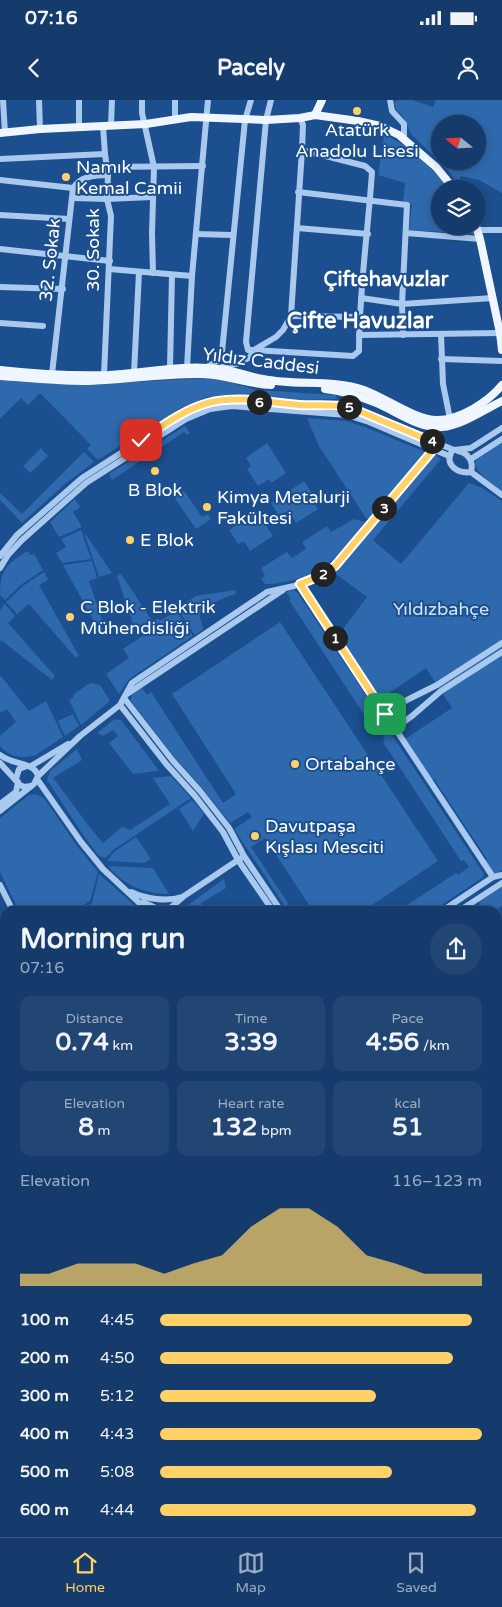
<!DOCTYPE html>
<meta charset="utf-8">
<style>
:root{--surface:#143b6b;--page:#214673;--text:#f1f3f6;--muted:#9dadc1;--line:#33557e;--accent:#ffd166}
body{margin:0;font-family:"Varela Round",sans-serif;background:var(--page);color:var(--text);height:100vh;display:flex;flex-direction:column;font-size:19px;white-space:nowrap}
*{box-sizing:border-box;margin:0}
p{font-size:16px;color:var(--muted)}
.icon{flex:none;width:28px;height:28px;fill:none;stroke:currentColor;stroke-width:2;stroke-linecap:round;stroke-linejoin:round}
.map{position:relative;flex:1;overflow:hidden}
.drawer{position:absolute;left:0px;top:806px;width:502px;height:631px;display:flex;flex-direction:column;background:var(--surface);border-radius:15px 15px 0 0;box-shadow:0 2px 8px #0003,0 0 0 1px var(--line)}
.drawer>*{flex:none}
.needle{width:32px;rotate:288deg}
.controls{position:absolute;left:431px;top:15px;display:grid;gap:10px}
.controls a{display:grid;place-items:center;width:55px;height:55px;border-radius:50%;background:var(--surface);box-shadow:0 2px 8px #0003,0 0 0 1px var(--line);font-size:25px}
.pin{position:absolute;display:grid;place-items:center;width:42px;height:42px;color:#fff;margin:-21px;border-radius:10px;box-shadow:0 2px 8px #0006}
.km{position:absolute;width:25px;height:25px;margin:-12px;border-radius:50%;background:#222;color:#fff;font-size:14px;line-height:25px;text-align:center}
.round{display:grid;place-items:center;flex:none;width:52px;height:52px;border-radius:26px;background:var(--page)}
.summary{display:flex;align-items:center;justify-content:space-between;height:85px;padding:0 20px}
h1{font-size:28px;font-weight:800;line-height:38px}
.figures{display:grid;grid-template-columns:repeat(3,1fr);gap:8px;height:85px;padding:5px 20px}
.figures div{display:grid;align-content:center;border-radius:10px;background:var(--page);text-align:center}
.figures b{font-size:25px;font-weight:800}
.figures small{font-size:14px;font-weight:400}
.figures p{font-size:14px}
.chart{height:140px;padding:10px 20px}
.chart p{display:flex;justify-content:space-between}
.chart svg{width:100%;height:90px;margin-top:5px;fill:var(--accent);opacity:.7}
ul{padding:0 20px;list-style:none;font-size:16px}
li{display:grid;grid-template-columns:80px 60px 1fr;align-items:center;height:38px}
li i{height:12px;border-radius:6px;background:var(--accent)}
.status{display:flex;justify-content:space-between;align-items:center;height:35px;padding:0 25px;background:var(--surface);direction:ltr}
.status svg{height:14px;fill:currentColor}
header{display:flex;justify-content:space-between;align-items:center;height:65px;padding:0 20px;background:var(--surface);font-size:22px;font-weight:800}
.dock{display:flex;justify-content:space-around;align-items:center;height:70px;border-top:1px solid var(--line);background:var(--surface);font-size:14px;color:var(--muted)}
.dock a{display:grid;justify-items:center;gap:2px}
.dock .on{color:var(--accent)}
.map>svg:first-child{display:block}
.green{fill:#2e69ad;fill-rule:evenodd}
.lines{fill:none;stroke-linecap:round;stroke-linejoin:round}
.minor{stroke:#a9c9ee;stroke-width:6}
.major{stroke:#f0f6ff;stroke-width:8}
.route-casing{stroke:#fff;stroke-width:10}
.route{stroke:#ffd166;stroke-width:6}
.poi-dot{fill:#ffd166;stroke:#1b4f8f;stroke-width:2}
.labels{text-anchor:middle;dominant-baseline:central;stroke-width:4;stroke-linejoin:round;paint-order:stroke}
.poi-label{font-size:18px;fill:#fff;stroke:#1b4f8f;text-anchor:start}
.street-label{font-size:18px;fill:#fff;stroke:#1b4f8f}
.park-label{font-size:18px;fill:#cfe3fa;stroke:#1b4f8f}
.quarter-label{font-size:20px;font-weight:bold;fill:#fff;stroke:#1b4f8f}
.district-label{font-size:22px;font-weight:bold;fill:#fff;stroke:#1b4f8f}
</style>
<div class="status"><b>07:16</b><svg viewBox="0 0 49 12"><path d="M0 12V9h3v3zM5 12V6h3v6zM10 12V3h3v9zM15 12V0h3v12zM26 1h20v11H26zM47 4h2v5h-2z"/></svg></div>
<header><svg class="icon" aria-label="back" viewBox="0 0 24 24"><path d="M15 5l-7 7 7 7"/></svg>Pacely<svg class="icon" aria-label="person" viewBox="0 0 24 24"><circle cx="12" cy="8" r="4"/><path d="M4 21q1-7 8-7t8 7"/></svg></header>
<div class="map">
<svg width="502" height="1437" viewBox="0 0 502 1437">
<rect width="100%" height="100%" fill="#1b4f8f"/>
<g class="green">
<path d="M399,0h13l21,7 3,-7h66v93l-23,-13 -18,-4 -3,7 -12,-15 -35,-34 -7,-16 -8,-9 -2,-7zM440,24h38v37h-38z"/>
<path d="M384,35c27,10 47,32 65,54h-9v37h32l3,8 -66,-4 3,-25 -9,-4 2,-18 -27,-8z"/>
<polygon points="207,278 223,280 256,290 336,295 337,299 300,300 232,294 207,297 180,308 98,360 87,349 91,345 40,293 28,305 21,298 0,319 0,280 95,284"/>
<polygon points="307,318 346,321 367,328 423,351 424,352 369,418 366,418 319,346"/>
<polygon points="185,326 190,333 187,335 184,332 112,380 109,374"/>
<path d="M502,341v50c-8,-7 -36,-23 -24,-35 7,-6 17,-10 24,-15z"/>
<polygon points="267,343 286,373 271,383 269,379 258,386 247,369 251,366 246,358"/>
<polygon points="41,348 48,356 30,373 23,366"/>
<polygon points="84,352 94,362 65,384 22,423 0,400 0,393 22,414"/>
<polygon points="434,354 441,359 373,440 401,464 469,383 482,388 502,401 502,770 497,774 493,773 486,761 487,759 434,679 431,680 405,639 452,608 426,568 379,600 352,559 354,558 341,538 339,539 337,537 367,497 332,471"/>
<polygon points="304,381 312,393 309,396 318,409 296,423 288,411 279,416 271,403"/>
<polygon points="184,391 202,417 208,414 211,419 196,429 174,397"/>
<polygon points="75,399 80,407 73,412 82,427 59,437 50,422"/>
<polygon points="257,412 273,436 250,451 244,441 238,444 229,430"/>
<path d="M354,419l11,3c-11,13 -22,27 -34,39 -16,15 -45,23 -66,23l-4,-5 4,-3 -4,-8 26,-16 5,6 14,-9 -4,-7 25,-16 4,6z"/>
<polygon points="81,430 91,459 62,463 56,453 66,447 61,439"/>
<polygon points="84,432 112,473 99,477"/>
<path d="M28,451l2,4 4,-1 9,16 -21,14 -17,16 -5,-5c0,-25 7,-32 28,-44z"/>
<polygon points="92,461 97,478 89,481 103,523 96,525 63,465"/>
<polygon points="44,472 48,480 39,485 79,556 76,558 29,504 17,514 6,502 23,486"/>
<polygon points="121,474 153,522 157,519 162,520 176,511 193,536 129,579 119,594 106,574 129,558 123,549 150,531 136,533 117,476"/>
<path d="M235,490l1,4c-7,1 -33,13 -36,19 -2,4 3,11 3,16l-8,6 -17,-25 1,-3 17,-11z"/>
<polygon points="293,490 297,492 380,616 372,621 370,618 367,619 289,500 291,499 286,492"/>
<polygon points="5,504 15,516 8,523 55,576 52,580 1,540 0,542 0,510"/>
<path d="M280,522l158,239 -75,50h-50l-48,-73 -14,9 42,64h-5l-54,-82 18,-12 -4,-5 -18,11 -27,-34 -28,-31 -44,-57c-1,-7 6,-10 11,-13l5,7 4,-3 72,111 13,-9 -64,-100z"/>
<path d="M0,575l29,36 17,-10 17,36 -27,18c-14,4 -27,2 -36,-9v-10l16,-14 -9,-13 -7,4z"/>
<polygon points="90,583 100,585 110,601 81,625 69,600 73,598 74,594"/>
<polygon points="73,614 79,626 65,636 58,621"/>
<polygon points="115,619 121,620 159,671 133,674 109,643 118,636 113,630 103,636 97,633"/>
<polygon points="390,632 484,774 483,777 433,811 398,811 456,773 458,775 469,767 464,760 461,761 383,642 385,640 383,637"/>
<path d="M77,649l5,11 -29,18c17,21 32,45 50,65l19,-16 8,3 40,-26 -17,-26 18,-2 20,22 -78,52 -7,8 -7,-2 -13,-17 -39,-59 3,-9z"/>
<polygon points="36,694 44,698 77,746 98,772 90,801 74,811 19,811 0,772 0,718 29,695"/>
<polygon points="192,700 204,714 193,731 179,709"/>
<polygon points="136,737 151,759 144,763 107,761 114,752"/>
<path d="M108,766l45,2 16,26c-25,0 -45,-9 -61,-28z"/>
<polygon points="99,774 141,811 85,811 83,809 92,803"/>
<polygon points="224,779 226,788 201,803 206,811 180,811"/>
<polygon points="502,785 502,806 494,811 489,810 484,811 478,801"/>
<polygon points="211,1432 389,1433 389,1437 211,1437"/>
</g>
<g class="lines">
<g class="minor">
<polyline points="3,0 5,33"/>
<polyline points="39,0 40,29"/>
<polyline points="79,0 79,28"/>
<polyline points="142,0 142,13 154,67 152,133 153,173"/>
<path d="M271,0l-5,20 -20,222 2,8h6l99,6 6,-5c0,-60 9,-119 13,-179l-7,-6 -63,-16"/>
<polyline points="390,0 392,11 404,24 404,39"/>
<polyline points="175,18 175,0"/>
<polyline points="111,25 112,0"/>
<polyline points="103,26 105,54 108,75 107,99 111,116 104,275"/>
<polyline points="0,59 105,54"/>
<polyline points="107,67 203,66"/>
<polyline points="0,80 73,88"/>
<polyline points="298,92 407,105 402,204 403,235"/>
<polyline points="72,98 107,99 152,97"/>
<polyline points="0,115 69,119"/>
<polyline points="297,128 368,134"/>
<polyline points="478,130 502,130"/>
<polyline points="406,133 480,139"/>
<polyline points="196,134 233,135"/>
<polyline points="0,149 110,161"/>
<polyline points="109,169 192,176"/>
<polyline points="0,187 63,189"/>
<polyline points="361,198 402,204 493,198"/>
<polyline points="291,216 360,217"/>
<polyline points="0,223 43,226"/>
<polyline points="441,234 443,284 450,319"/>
<polyline points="359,235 500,233"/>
<polyline points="441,259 502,261"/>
<polyline points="170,268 172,175"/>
<polyline points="187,268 192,176 208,0"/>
<polyline points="205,268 219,260 222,252 245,20 251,0"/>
<polyline points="219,268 239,263 250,257 254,250 276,237 283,230 291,216 302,50 303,25 300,18"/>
<polyline points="134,273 139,172"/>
<path d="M52,274l21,-186c9,-13 21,-12 35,-13"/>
<path d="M458,351c10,2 16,10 13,21"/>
<path d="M451,353c-6,13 8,21 20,19l31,23"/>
<polyline points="471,359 502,339"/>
<polyline points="0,456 17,435 82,378 183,313 195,307 208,303 232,300 299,305 337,305 349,307 454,350 471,348 502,328"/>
<polyline points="0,468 8,455 22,440 86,383 186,319 210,309 232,306 347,315 369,322 449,356"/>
<polyline points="300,484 493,777"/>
<polyline points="127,594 283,490"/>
<polyline points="124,598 173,661 200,691 229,728 244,756 281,811"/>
<polyline points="120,605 167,665 195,696 223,732 238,760 273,811"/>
<polyline points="385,614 403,602 437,585 502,543"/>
<polyline points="395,628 412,616 441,591 502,552"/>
<path d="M0,655c12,10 35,7 38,21"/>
<polyline points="0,663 20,685 24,687 31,686"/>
<polyline points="31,666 68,644"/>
<polyline points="16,679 19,669 27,666"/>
<polyline points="37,679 81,742 103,769 148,811"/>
<polyline points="0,704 16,692 18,682"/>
<polyline points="0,711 34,684 38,676 80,636 120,605 132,583 267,492 294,486 322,475 341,460 438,344"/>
<polyline points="0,785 13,811"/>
<path d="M131,792c15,7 36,10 51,5"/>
<polyline points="143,802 162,811"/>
<polyline points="167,811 184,796 241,758"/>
<polyline points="442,811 493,777 502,775"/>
<polyline points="459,811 502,783"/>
<polyline points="498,999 502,1001"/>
<polyline points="0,1034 5,1036"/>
<polyline points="0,1047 5,1049"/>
<polyline points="498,1065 502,1065"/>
<polyline points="498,1077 502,1076"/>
<polyline points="0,1087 5,1087"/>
<polyline points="0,1121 5,1121"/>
<polyline points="0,1140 5,1141"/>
<polyline points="498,1175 502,1175"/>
<polyline points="0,1193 5,1194"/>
<polyline points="0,1245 5,1246"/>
<polyline points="498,1247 502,1247"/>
<polyline points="0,1280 5,1280"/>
<polyline points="498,1318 502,1318"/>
<polyline points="0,1344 5,1309"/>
</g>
<g class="major">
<polyline points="315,15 322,0"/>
<polyline points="0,33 40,29 146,24 191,17 266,20 300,18 315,15 358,21 380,26 399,35 436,67 454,89"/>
<polyline points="476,126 480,139 500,233"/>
<polyline points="502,236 500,233 502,250"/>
<path d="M0,270c36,4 74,6 109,5 37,-2 73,-11 110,-6 15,1 29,8 44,10 33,7 69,0 101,11 22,8 51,30 73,30 23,0 51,-18 65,-35"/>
<path d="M0,276c28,2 56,5 84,5 40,-1 80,-8 119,-7 24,1 45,10 68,11"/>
<path d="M325,289c17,2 34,7 49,13 21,8 44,27 68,25 19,-1 43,-18 60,-26"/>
<polyline points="498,1404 502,1405"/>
<polyline points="0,1423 5,1424"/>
<polyline points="15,1432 29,1437"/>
<polyline points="39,1432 48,1437"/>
<polyline points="392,1432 392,1437"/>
<polyline points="0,1435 4,1431"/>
<polyline points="81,1437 81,1432"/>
</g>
</g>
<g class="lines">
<g class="route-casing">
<path id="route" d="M141,340c21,-14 42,-30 67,-37 29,-8 62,0 91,2 17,1 33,-1 50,2l89,37 -103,122 -13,9 -22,9 85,130"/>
</g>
<use href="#route" class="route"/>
</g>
<g class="poi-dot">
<circle cx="357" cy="11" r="5"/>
<circle cx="66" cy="77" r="5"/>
<circle cx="155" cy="371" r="5"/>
<circle cx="207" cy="407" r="5"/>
<circle cx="130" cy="440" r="5"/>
<circle cx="70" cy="517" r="5"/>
<circle cx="295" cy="664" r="5"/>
<circle cx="255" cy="736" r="5"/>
</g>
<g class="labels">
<g class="poi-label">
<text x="357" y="30" text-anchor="middle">Atatürk<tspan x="357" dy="21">Anadolu Lisesi</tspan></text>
<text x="76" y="67">Namık<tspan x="76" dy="21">Kemal Camii</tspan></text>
<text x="155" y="390" text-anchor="middle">B Blok</text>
<text x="217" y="397">Kimya Metalurji<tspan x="217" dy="21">Fakültesi</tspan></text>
<text x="140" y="440">E Blok</text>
<text x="80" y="507">C Blok - Elektrik<tspan x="80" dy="21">Mühendisliği</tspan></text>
<text x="305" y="664">Ortabahçe</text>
<text x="265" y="726">Davutpaşa<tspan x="265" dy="21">Kışlası Mesciti</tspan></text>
</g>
<g class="street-label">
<text transform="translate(93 150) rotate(-90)">30. Sokak</text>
<text transform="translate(50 160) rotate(-84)">32. Sokak</text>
<text transform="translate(261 261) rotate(7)">Yıldız Caddesi</text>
</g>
<g class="park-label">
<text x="441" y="509">Yıldızbahçe</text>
</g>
<g class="quarter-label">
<text x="386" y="180">Çiftehavuzlar</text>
</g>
<g class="district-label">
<text x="360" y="221">Çifte Havuzlar</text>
</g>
</g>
</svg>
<div class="controls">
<a><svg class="needle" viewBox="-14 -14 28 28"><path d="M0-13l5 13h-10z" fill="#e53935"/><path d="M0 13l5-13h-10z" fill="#9dadc1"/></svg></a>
<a><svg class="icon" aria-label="layers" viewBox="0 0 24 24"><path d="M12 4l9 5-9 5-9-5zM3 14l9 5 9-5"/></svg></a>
</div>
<div class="pin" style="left:385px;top:614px;background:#1e9e55"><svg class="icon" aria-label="arrive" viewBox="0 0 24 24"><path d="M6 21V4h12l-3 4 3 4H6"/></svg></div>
<div class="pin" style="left:141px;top:340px;background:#d93025"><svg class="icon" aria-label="check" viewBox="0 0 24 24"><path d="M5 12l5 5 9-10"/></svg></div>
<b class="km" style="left:335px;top:538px">1</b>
<b class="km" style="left:323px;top:474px">2</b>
<b class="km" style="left:384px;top:408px">3</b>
<b class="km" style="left:432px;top:341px">4</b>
<b class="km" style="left:349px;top:307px">5</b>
<b class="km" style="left:259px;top:302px">6</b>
<section class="drawer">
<div class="summary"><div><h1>Morning run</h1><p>07:16</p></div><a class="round"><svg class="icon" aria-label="share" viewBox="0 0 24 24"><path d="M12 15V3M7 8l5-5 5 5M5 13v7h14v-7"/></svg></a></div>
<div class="figures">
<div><p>Distance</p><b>0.74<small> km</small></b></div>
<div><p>Time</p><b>3:39</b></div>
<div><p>Pace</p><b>4:56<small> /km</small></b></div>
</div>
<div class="figures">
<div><p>Elevation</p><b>8<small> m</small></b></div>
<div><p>Heart rate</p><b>132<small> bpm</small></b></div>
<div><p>kcal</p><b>51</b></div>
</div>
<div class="chart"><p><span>Elevation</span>116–123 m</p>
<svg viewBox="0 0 160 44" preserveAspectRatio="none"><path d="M0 44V38L10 38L20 33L30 33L40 33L50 38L60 33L70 29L80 15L90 6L100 6L110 15L120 29L130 33L140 38L150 38L160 38V44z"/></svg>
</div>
<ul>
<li><b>100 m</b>4:45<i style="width:97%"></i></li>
<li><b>200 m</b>4:50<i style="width:91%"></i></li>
<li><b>300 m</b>5:12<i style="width:67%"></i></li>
<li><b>400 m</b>4:43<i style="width:100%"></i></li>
<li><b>500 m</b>5:08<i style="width:72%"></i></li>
<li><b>600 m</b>4:44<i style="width:98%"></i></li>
</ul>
</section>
</div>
<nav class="dock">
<a class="on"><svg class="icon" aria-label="home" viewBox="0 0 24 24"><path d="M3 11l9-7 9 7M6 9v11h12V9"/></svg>Home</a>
<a><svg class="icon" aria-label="map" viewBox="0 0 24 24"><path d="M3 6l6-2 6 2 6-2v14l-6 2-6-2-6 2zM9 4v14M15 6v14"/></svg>Map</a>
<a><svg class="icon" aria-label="saved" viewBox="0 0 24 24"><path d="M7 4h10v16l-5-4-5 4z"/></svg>Saved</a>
</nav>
